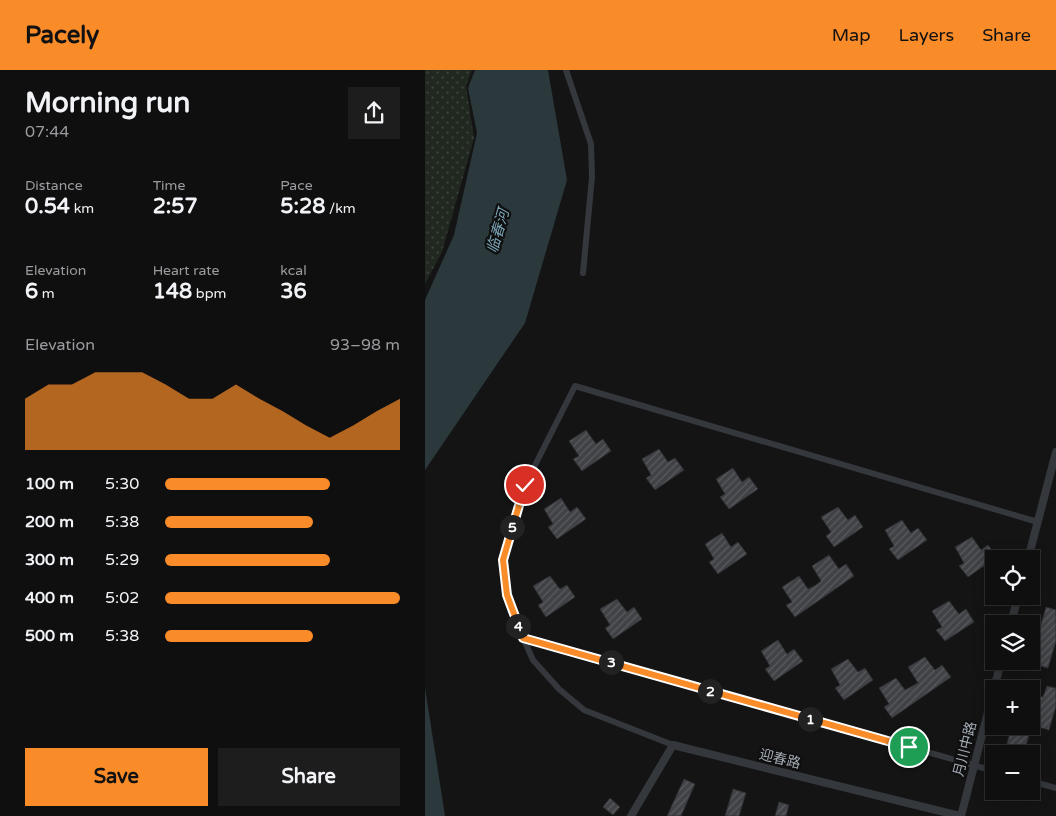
<!DOCTYPE html>
<meta charset="utf-8">
<style>
:root{--surface:#0f0f10;--page:#1d1d1e;--text:#f1f3f6;--muted:#9b9c9f;--line:#2f2f30;--accent:#f98b28}
body{margin:0;font-family:"Varela Round","Noto Sans SC",sans-serif;background:var(--page);color:var(--text);height:100vh;display:flex;flex-direction:column;font-size:19px;white-space:nowrap}
*{box-sizing:border-box;margin:0}
p{font-size:16px;color:var(--muted)}
.icon{flex:none;width:28px;height:28px;fill:none;stroke:currentColor;stroke-width:2;stroke-linecap:round;stroke-linejoin:round}
.map{position:relative;flex:1;overflow:hidden}
.drawer{display:flex;flex-direction:column;background:var(--surface);width:425px}
.drawer>*{flex:none}
.buttons{position:absolute;left:560px;top:480px;display:grid;gap:10px}
.buttons a{display:grid;place-items:center;width:55px;height:55px;border-radius:0px;background:var(--surface);box-shadow:0 2px 12px #0003,0 0 0 1px var(--line);font-size:25px}
.pin{position:absolute;display:grid;place-items:center;width:42px;height:42px;color:#fff;margin:-21px;border:2px solid #fff;border-radius:50%;box-shadow:0 1px 5px #0007}
.km{position:absolute;width:25px;height:25px;margin:-12px;border-radius:50%;background:#222;color:#fff;font-size:14px;line-height:25px;text-align:center}
.round{display:grid;place-items:center;flex:none;width:52px;height:52px;border-radius:0px;background:var(--page)}
.summary{display:flex;align-items:center;justify-content:space-between;height:85px;padding:0 25px}
h1{font-size:28px;font-weight:800;line-height:38px}
.metrics{display:grid;grid-template-columns:repeat(3,1fr);gap:8px;height:85px;padding:5px 25px}
.metrics div{display:grid;align-content:center}
.metrics b{font-size:21px;font-weight:800}
.metrics small{font-size:14px;font-weight:400}
.metrics p{font-size:14px}
.chart{height:140px;padding:10px 25px}
.chart p{display:flex;justify-content:space-between}
.chart svg{width:100%;height:90px;margin-top:5px;fill:var(--accent);opacity:.7}
.button{display:flex;gap:10px;margin-top:auto;padding:10px 25px}
.button a{flex:1;height:58px;border-radius:0px;background:var(--accent);color:#111;font-size:20px;font-weight:800;line-height:58px;text-align:center}
.button a+a{background:var(--page);color:var(--text)}
ul{padding:0 25px;list-style:none;font-size:16px}
li{display:grid;grid-template-columns:80px 60px 1fr;align-items:center;height:38px}
li i{height:12px;border-radius:6px;background:var(--accent)}
header{display:flex;align-items:center;gap:30px;box-sizing:border-box;height:70px;padding:0 25px;background:var(--accent);color:#111}
header strong{font-size:24px}
nav{display:flex;gap:28px;margin-inline-start:auto;font-size:18px}
main{display:flex;flex:1;min-height:0}
.map>svg:first-child{display:block}
.grass{fill:url(#grass-dots)}
.water{fill:#2b383c}
.building{fill:url(#building-hatch);stroke:#2d2e32}
.lines{fill:none;stroke-linecap:round;stroke-linejoin:round}
.minor{stroke:#34373b;stroke-width:6}
.tertiary{stroke:#34373b;stroke-width:8}
.route-casing{stroke:#fff;stroke-width:10}
.route{stroke:#f98b28;stroke-width:6}
.labels{text-anchor:middle;dominant-baseline:central;stroke-width:4.5;stroke-linejoin:round;paint-order:stroke}
.street-label{font-size:14px;fill:#a5adb6;stroke:#0f0f10}
.water-label{font-size:15px;font-style:italic;fill:#7aa3b3;stroke:#0f0f10}
</style>
<header>
<strong>Pacely</strong>
<nav><a>Map</a><a>Layers</a><a>Share</a></nav>
</header>
<main>
<section class="drawer">
<div class="summary"><div><h1>Morning run</h1><p>07:44</p></div><a class="round"><svg class="icon" aria-label="share" viewBox="0 0 24 24"><path d="M12 15V3M7 8l5-5 5 5M5 13v7h14v-7"/></svg></a></div>
<div class="metrics">
<div><p>Distance</p><b>0.54<small> km</small></b></div>
<div><p>Time</p><b>2:57</b></div>
<div><p>Pace</p><b>5:28<small> /km</small></b></div>
</div>
<div class="metrics">
<div><p>Elevation</p><b>6<small> m</small></b></div>
<div><p>Heart rate</p><b>148<small> bpm</small></b></div>
<div><p>kcal</p><b>36</b></div>
</div>
<div class="chart"><p><span>Elevation</span>93–98 m</p>
<svg viewBox="0 0 160 44" preserveAspectRatio="none"><path d="M0 44V19L10 12L20 12L30 6L40 6L50 6L60 12L70 19L80 19L90 12L100 19L110 25L120 32L130 38L140 32L150 25L160 19V44z"/></svg>
</div>
<ul>
<li><b>100 m</b>5:30<i style="width:70%"></i></li>
<li><b>200 m</b>5:38<i style="width:63%"></i></li>
<li><b>300 m</b>5:29<i style="width:70%"></i></li>
<li><b>400 m</b>5:02<i style="width:100%"></i></li>
<li><b>500 m</b>5:38<i style="width:63%"></i></li>
</ul>
<div class="button"><a>Save</a><a>Share</a></div>
</section>
<div class="map">
<svg width="631" height="746" viewBox="0 0 631 746">
<defs>
<pattern id="grass-dots" width="8" height="8" patternUnits="userSpaceOnUse" patternTransform="scale(1.25)"><rect width="8" height="8" fill="#202820"/><path d="M2 2h.1M6 6h.1" fill="none" stroke="#3d443e" stroke-width="1.8" stroke-linecap="round"/></pattern>
<pattern id="building-hatch" width="6" height="6" patternUnits="userSpaceOnUse" patternTransform="scale(1.25)"><rect width="6" height="6" fill="#404246"/><path d="M-1 1l2-2M0 6l6-6M5 7l2-2" fill="none" stroke="#595b5e"/></pattern>
</defs>
<rect width="100%" height="100%" fill="#141415"/>
<polygon class="grass" points="0,0 47,0 41,16 49,68 17,182 0,214"/>
<g class="water">
<polygon points="50,0 123,0 142,110 100,253 0,400 0,230 29,165 52,63 43,18"/>
<polygon points="0,618 20,746 0,746"/>
</g>
<g class="building">
<polygon points="161,360 171,374 178,369 186,381 157,401 148,389 154,386 144,371"/>
<polygon points="234,379 243,392 250,388 259,400 230,420 221,408 226,405 217,389"/>
<polygon points="308,398 317,412 324,407 333,419 304,439 295,427 300,424 291,409"/>
<polygon points="136,428 145,442 152,437 161,449 132,469 123,457 128,454 119,439"/>
<polygon points="413,437 423,450 430,445 438,457 409,477 401,466 406,462 396,447"/>
<polygon points="477,450 486,463 493,458 502,470 473,490 464,479 469,476 460,460"/>
<polygon points="297,463 306,477 313,472 322,484 293,504 284,492 289,489 280,474"/>
<polygon points="547,467 556,480 563,475 572,487 543,507 534,496 539,493 530,477"/>
<polygon points="404,485 414,499 421,494 429,506 370,547 361,535 367,532 357,517 374,506 383,519 391,515 396,511 387,496"/>
<polygon points="125,506 135,519 142,515 150,527 121,547 113,535 118,532 108,516"/>
<polygon points="192,529 202,542 209,537 217,549 188,569 180,558 185,555 175,539"/>
<polygon points="524,531 534,544 541,539 549,552 520,571 511,560 517,557 507,541"/>
<polygon points="621,537 631,540 631,571 623,598 605,593"/>
<polygon points="353,570 362,584 369,579 378,591 349,611 340,599 345,596 336,581"/>
<polygon points="500,587 510,600 517,595 526,607 467,648 459,637 464,634 454,618 471,608 480,620 493,613 483,597"/>
<polygon points="423,589 433,602 440,598 448,610 419,630 410,618 415,615 406,599"/>
<polygon points="622,616 631,618 631,636 624,660 606,655 606,624 618,627"/>
<polygon points="587,656 607,656 599,682 581,677"/>
<polygon points="259,709 270,714 256,746 242,746"/>
<polygon points="308,719 321,723 314,746 300,746"/>
<polygon points="185,728 195,737 188,745 178,737"/>
<polygon points="354,732 364,735 361,746 350,746"/>
</g>
<g class="lines">
<g class="minor">
<polyline points="141,0 166,74 167,107 158,203"/>
<polyline points="98,567 569,701"/>
<polyline points="248,675 159,640 134,619 108,590 94,559 82,525 78,490 100,415 150,316 613,452"/>
<polyline points="606,711 631,718"/>
</g>
<g class="tertiary">
<polyline points="603,489 631,382"/>
<polyline points="586,554 593,526"/>
<polyline points="569,619 576,591"/>
<polyline points="206,746 248,675 535,746"/>
<polyline points="536,746 569,619"/>
</g>
</g>
<g class="lines">
<g class="route-casing">
<polyline id="route" points="100,415 78,490 82,525 98,568 484,677"/>
</g>
<use href="#route" class="route"/>
</g>
<g class="labels">
<g class="street-label">
<text transform="translate(540 679) rotate(-76)">月川中路</text>
<text transform="translate(355 689) rotate(14)">迎春路</text>
</g>
<g class="water-label">
<text transform="translate(73 161) rotate(-74)">临春河</text>
</g>
</g>
</svg>
<div class="buttons">
<a><svg class="icon" aria-label="locate" viewBox="0 0 24 24"><circle cx="12" cy="12" r="6"/><path d="M12 2v4M12 18v4M2 12h4M18 12h4"/></svg></a>
<a><svg class="icon" aria-label="layers" viewBox="0 0 24 24"><path d="M12 4l9 5-9 5-9-5zM3 14l9 5 9-5"/></svg></a>
<a>+</a>
<a>−</a>
</div>
<div class="pin" style="left:484px;top:677px;background:#1e9e55"><svg class="icon" aria-label="arrive" viewBox="0 0 24 24"><path d="M6 21V4h12l-3 4 3 4H6"/></svg></div>
<div class="pin" style="left:100px;top:415px;background:#d93025"><svg class="icon" aria-label="check" viewBox="0 0 24 24"><path d="M5 12l5 5 9-10"/></svg></div>
<b class="km" style="left:385px;top:649px">1</b>
<b class="km" style="left:285px;top:621px">2</b>
<b class="km" style="left:186px;top:592px">3</b>
<b class="km" style="left:93px;top:556px">4</b>
<b class="km" style="left:87px;top:457px">5</b>
</div>
</main>
